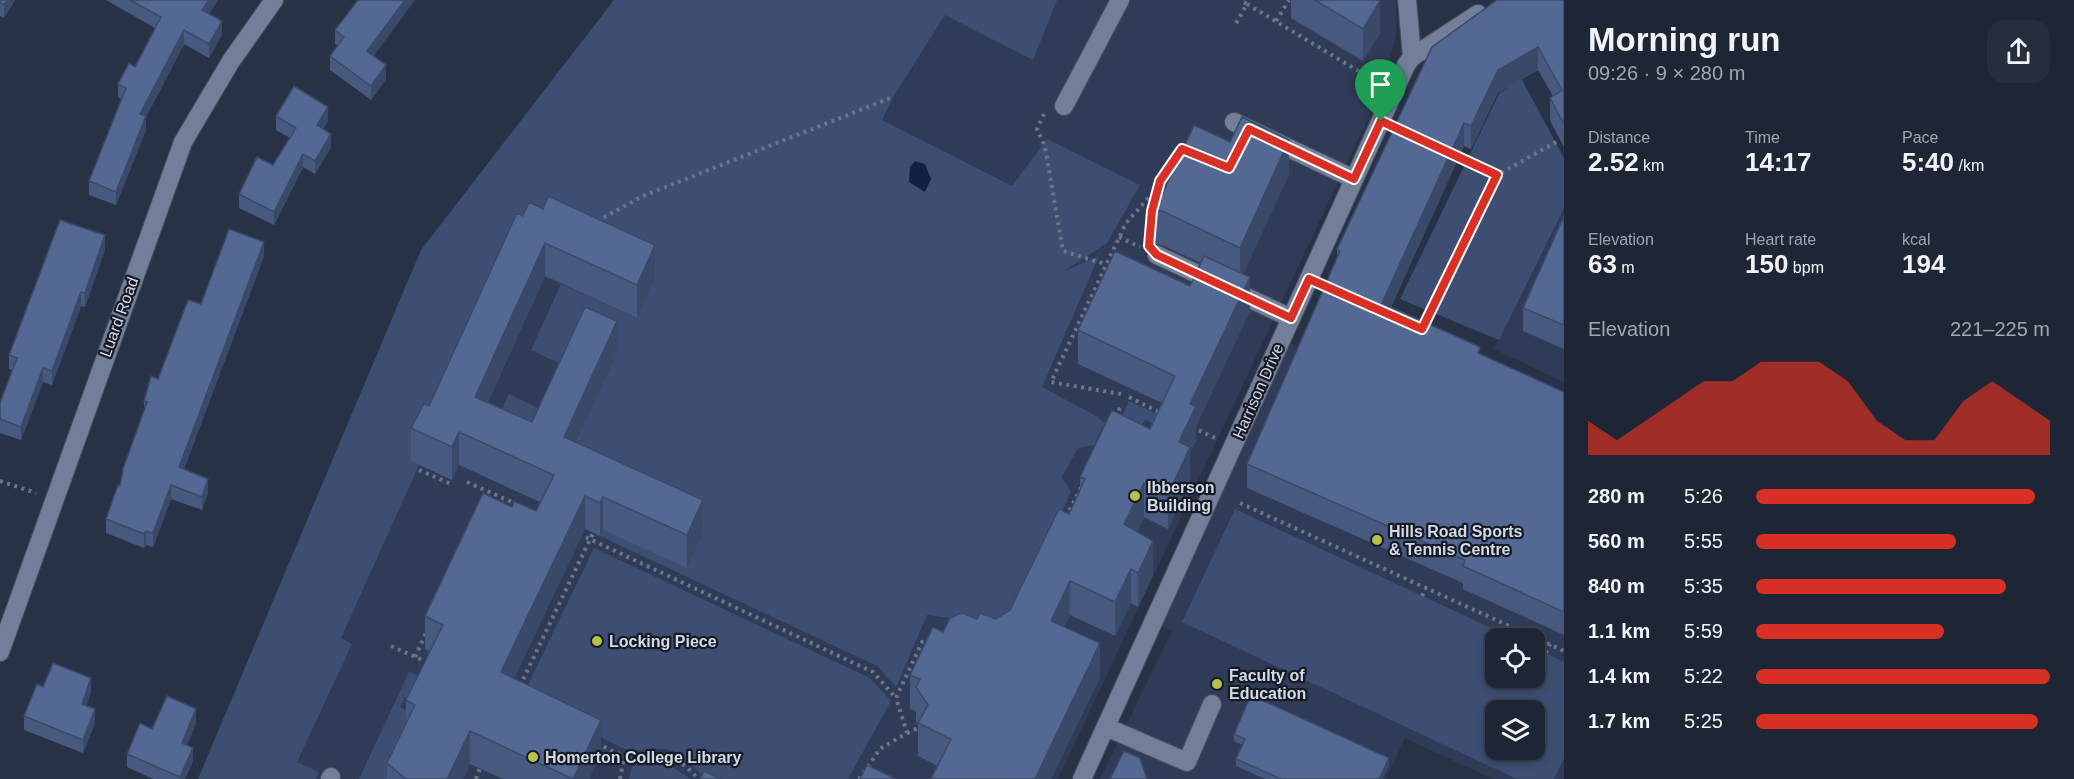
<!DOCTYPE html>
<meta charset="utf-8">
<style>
:root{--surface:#1e2635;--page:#262e3d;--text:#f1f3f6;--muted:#a1a5ad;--line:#3c4350;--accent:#d93025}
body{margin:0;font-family:Helvetica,sans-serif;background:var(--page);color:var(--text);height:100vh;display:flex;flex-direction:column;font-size:22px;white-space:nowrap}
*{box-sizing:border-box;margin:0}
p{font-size:20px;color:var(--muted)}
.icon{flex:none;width:33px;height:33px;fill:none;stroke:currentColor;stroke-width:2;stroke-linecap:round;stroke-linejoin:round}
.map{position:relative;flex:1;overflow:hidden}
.drawer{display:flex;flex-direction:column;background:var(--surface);width:510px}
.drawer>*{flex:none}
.buttons{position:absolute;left:1485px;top:628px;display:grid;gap:12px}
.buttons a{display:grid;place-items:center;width:60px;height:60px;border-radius:12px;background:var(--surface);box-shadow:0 3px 9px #0003,0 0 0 2px var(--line);font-size:30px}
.pin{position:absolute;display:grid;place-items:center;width:51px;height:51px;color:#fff;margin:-62px -26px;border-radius:50% 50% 50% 0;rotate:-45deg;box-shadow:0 0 6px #0007}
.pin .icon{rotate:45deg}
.round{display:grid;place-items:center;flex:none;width:63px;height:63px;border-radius:18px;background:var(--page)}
.headline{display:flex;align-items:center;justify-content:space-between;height:102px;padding:0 24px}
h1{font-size:33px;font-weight:600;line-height:45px}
.figures{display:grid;grid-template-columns:repeat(3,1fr);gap:9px;height:102px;padding:6px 24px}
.figures div{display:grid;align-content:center}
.figures b{font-size:26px;font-weight:600}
.figures small{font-size:16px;font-weight:400}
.figures p{font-size:16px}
.chart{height:168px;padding:12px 24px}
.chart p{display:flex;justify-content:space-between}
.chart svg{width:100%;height:108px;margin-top:6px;fill:var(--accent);opacity:.7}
ul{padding:0 24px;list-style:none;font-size:20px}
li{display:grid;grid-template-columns:96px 72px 1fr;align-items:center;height:45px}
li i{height:15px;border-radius:8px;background:var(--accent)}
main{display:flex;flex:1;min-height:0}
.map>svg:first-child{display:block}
.built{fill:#303c57;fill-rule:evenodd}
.green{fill:#3d4e72;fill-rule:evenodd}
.water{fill:#112146}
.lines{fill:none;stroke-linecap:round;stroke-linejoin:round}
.minor-casing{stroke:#484f61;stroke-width:20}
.path{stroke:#6c7587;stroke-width:4;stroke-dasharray:3 4.5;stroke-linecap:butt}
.minor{stroke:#737f98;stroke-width:18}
.wall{fill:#47597e}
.shaded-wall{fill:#3a4967}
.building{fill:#536893;stroke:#3a4967;stroke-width:1.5}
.route-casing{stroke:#fff;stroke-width:12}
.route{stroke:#d93025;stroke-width:8}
.poi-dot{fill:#b5c249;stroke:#161a24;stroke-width:2}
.labels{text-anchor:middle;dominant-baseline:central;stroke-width:4.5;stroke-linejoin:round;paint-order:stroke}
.street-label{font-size:16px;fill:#d4dae8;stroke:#161a24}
.poi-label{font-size:16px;font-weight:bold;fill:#d4dae8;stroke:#161a24;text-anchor:start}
</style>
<main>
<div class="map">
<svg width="1564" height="779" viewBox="0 0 1564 779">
<rect width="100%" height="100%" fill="#283247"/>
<g class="built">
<polygon points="614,0 1396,0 1396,34 1383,86 1058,779 198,779 421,250"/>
<polygon points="1564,204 1564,382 1494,349"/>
<path d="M1281,340l283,118v321h-71l-88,-41 -19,41h-286l72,-148 -18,-9zM1496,639h38v39h-38zM1496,711h38v39h-38z"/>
</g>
<g class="green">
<polygon points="614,0 1057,0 1033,60 945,15 893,97 882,120 1012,186 1047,139 1140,185 1107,243 1062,272 1099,256 1042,387 1096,416 1107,425 1102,427 1094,445 1078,448 1062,477 1071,492 1012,617 997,624 927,615 896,687 877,666 600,536 603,530 574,448 571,369 531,350 561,284 637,318 548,230 412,461 419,465 341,638 352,644 297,762 319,772 316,779 198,779 421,250"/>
<polygon points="1521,78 1564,158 1564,208 1499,340 1400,299 1499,94"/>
<polygon points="509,394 551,414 535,447 492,429"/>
<polygon points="1129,401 1161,416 1157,425 1145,420 1132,445 1113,436"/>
<path d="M1235,509l280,130h-19v39h38l1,-30 29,14v96l-10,21h-37l-335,-157zM1496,711h38v39h-38z"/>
<polygon points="594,548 870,678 891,701 848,779 712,779 701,774 679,753 665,749 629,751 521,699"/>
<polygon points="409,672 431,681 420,704 405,697 400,707 415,715 395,779 359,779"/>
<polygon points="657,765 671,766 690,779 629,779 632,766"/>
</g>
<polygon class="water" points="915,161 925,164 931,179 925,192 909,182 910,167"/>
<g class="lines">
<g class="minor-casing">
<g id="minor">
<polyline points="1412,57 1478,14"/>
<polyline points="1064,106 1120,0"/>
<polyline points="1234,122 1354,179"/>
<polyline points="1157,255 1291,318"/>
<polyline points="0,652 183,142 231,61 274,0"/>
<polyline points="1106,727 1187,762 1212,704"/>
<polyline points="330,779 331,777"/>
<polyline points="1082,779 1406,65 1412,57 1407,0"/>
</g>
</g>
<g class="path">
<polyline points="1247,4 1375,81"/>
<polyline points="1276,21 1289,0"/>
<polyline points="1236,23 1247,4 1240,0"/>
<polyline points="1044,114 1037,129 1045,147 1063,251 1105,264"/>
<polyline points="1455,156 1497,175"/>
<polyline points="597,221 643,196 893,97"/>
<polyline points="1150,236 1153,211 1159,185"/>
<polyline points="1119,237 1140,247"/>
<polyline points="1424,326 1497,175 1560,140"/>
<polyline points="1121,394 1051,382 1126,223 1153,193 1182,149 1187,151"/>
<polyline points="1129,397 1161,413"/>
<polyline points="1115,417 1122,404"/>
<polyline points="1192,427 1215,438"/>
<polyline points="419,470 451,484"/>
<polyline points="0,481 36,493"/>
<polyline points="467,482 516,504"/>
<polyline points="1240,503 1564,651"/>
<polyline points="1066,517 1082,486"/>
<polyline points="579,534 873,672 896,698"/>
<polyline points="1422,596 1426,588"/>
<polyline points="391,646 429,663"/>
<polyline points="1546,653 1550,644"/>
<polyline points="415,657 426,633"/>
<polyline points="520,686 593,533"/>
<polyline points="907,733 920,727"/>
<path d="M597,743c13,7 26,14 40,17 31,5 35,-12 61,19"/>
<polyline points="476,779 480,768"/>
<polyline points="620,779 624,756"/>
<polyline points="859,779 880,749 907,733 896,698 922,642 929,641"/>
</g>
<use href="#minor" class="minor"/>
</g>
<g class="wall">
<polygon points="0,0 15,0 4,18 0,16"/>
<polygon points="106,0 218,0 209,14 222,34 209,58 184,44 146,117 146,130 116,205 89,195 89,181 121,99 118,97 118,84 135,67 155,28"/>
<polygon points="1291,0 1378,0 1380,33 1363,61 1291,18"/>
<polygon points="1564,0 1564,147 1550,121 1550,98 1553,96 1538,70 1498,93 1471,149 1464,146 1391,307 1480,355 1564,392 1564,635 1463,589 1463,583 1247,488 1247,464 1337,258 1337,249"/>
<polygon points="335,30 374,56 386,79 371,100 330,70 330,56 338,46 335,44"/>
<polygon points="276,116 328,121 323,129 331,147 315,174 303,167 274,225 239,208 239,194 273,165 290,138 276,130"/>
<polygon points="1289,174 1243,274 1250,311 1196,426 1196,440 1190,453 1190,481 1168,529 1144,517 1137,532 1153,575 1138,607 1131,603 1115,636 1070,615 1064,627 1100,677 1051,779 931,779 938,766 918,756 918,724 916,721 916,711 910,709 910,675 943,632 977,619 996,619 1010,610 1069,514 1080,490 1080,477 1150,429 1162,403 1078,364 1078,330 1190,286 1201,263 1162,245 1155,244 1155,210"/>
<polygon points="543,209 655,278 637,318 545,276 488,402 532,422 617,354 577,443 703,533 687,568 603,530 600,536 585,529 514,678 601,753 589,779 503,779 470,764 463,779 387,779 387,763 406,723 406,700 430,652 425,649 425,616 512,507 536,511 540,502 459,465 452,480 411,461 411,428 429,406 523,216"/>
<polygon points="1564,216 1564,349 1523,331 1523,308"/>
<polygon points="105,249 85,307 81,306 52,385 43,382 21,440 0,433 0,403 12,370 9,369 9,355"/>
<polygon points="264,256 184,469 208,493 202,510 171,499 153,547 146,545 144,548 106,533 106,519 120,486 144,411 144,401 158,379 201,304"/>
<polygon points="43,687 91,692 86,706 95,723 83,753 24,730 24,716"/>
<polygon points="196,723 187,745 193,761 185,779 153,779 127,767 127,754 152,729"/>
<polygon points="1234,734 1389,765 1382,779 1265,779 1236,766 1236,759 1243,745 1234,741"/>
</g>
<g class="shaded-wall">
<polygon points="7,0 15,0 4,18 4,5"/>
<polygon points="209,0 218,0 202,24 202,10"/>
<polygon points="405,0 415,0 367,65 367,51"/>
<polygon points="1380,1 1380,33 1363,61 1363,29"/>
<polygon points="222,21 222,34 209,58 209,44"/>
<polygon points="184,30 184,44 146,117 146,130 116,205 116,192 140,114"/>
<polygon points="1538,47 1538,70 1498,93 1471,149 1471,126 1498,70"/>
<polygon points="386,65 386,79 371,100 371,86"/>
<polygon points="328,107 328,121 317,139 317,125"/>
<polygon points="1464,123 1464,146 1382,326 1382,303"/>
<polygon points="331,134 331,147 315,174 315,161"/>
<polygon points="1289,140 1289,174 1240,282 1240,248"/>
<polygon points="303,154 303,167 274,225 274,212"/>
<polygon points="105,235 105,249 85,307 85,293"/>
<polygon points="264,242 264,256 179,481 179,467"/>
<polygon points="545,243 545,276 475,430 475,397"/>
<polygon points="655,245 655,278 637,318 637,285"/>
<polygon points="1250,277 1250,311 1196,426 1196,440 1190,453 1190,481 1168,529 1168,495 1179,442 1190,404"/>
<polygon points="81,292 81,306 52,385 52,371"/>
<polygon points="617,321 617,354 564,470 564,437"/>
<polygon points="43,368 43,382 21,440 21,427"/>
<polygon points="459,432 459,465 452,480 452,447"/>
<polygon points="208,479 208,493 202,510 202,497"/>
<polygon points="1144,483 1144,517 1124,558 1124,524"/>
<polygon points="171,485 171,499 153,547 153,533"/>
<polygon points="585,496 585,529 501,705 501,672"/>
<polygon points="603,497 603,530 600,536 600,503"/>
<polygon points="703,500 703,533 687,568 687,535"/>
<polygon points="146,531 146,545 144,548 144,534"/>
<polygon points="1153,541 1153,575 1138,607 1138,573"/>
<polygon points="1131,569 1131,603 1115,636 1115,602"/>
<polygon points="1070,581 1070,615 1051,655 1051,621"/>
<polygon points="1100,643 1100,677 1051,779 1035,779"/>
<polygon points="91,678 91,692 82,717 82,704"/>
<polygon points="95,709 95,723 83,753 83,740"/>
<polygon points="196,709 196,723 182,756 182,743"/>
<polygon points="601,720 601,753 589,779 573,779"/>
<polygon points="470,731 470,764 463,779 447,779"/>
<polygon points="193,748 193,761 185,779 180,779"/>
<polygon points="1389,758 1389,765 1382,779 1379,779"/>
</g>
<g class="building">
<polygon points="0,0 7,0 4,5 0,2"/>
<polygon points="130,0 209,0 202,10 222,21 209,44 184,30 140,114 146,116 116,192 89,181 126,88 118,84 129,63 135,67 161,17"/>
<polygon points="358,0 405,0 367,51 386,65 371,86 330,56 344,37 335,30"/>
<polygon points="1315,0 1378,0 1380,1 1363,29"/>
<polygon points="1497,0 1564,0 1564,124 1550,98 1562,90 1538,47 1498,70 1471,126 1464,123 1382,303 1480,347 1478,353 1564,392 1564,612 1463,566 1465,560 1247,464 1340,251 1337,249 1432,47"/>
<polygon points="294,86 328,107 317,125 331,134 315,161 303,154 274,212 239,194 257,157 273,165 296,128 276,116"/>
<polygon points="1242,117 1289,140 1240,248 1162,211 1155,210 1194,125 1230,142"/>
<polygon points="548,196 655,245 637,285 545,243 475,397 532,422 585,307 617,321 564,437 703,500 687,535 603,497 600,503 585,496 501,672 601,720 573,779 470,731 447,779 406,779 387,763 415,705 406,700 443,625 425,616 483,493 512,507 514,501 536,511 554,475 459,432 452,447 411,428 424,404 429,406 517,213 523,216 529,202 543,209"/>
<polygon points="1564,216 1564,325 1523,308"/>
<polygon points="60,220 105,235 85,293 81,292 52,371 43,368 21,427 0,419 0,403 17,358 9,355"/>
<polygon points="229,229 264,242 179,467 208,479 202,497 171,485 153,533 146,531 144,534 106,519 118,485 120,486 123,469 147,402 144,401 151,376 158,379 188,300 201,304"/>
<polygon points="1115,251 1190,286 1204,256 1250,277 1190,404 1196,406 1179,442 1190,447 1168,495 1144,483 1124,524 1153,541 1138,573 1131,569 1115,602 1070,581 1051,621 1100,643 1035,779 931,779 951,739 918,723 928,705 916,687 920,679 910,675 933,627 943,632 950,618 962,613 977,619 980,613 996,619 1010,610 1059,509 1069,514 1085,479 1080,477 1112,410 1150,429 1175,376 1078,330"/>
<polygon points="53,663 91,678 82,704 95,709 83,740 24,716 37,684 43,687"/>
<polygon points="1251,695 1389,758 1379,779 1281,779 1236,759 1245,739 1234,734"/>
<polygon points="167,696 196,709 182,743 193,748 180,777 127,754 140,723 152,729"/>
<polygon points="1124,751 1140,758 1147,779 1110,779"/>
<polygon points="867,765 896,779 860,779"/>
<polygon points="704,771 721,779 700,779"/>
</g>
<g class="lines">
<g class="route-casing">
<polygon id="route" points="1381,121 1497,175 1422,329 1309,279 1291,318 1157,255 1149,246 1152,211 1160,181 1182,149 1229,168 1249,129 1354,179"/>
</g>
<use href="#route" class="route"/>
</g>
<g class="poi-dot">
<circle cx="1135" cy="496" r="6"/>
<circle cx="1377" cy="540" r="6"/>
<circle cx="597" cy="641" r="6"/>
<circle cx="1217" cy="684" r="6"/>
<circle cx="533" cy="757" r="6"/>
</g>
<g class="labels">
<g class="street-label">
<text transform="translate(119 317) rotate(-70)">Luard Road</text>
<text transform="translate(1258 391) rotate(-66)">Harrison Drive</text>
</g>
<g class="poi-label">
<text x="1147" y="487">Ibberson<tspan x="1147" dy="18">Building</tspan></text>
<text x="1389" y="531">Hills Road Sports<tspan x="1389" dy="18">&amp; Tennis Centre</tspan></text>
<text x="609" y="641">Locking Piece</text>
<text x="1229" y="675">Faculty of<tspan x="1229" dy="18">Education</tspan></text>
<text x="545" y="757">Homerton College Library</text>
</g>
</g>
</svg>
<div class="buttons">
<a><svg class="icon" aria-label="locate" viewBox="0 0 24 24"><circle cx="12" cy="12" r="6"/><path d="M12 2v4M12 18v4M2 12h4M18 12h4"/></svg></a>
<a><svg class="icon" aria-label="layers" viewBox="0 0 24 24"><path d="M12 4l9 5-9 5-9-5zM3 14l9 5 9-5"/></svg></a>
</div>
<div class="pin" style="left:1381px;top:121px;background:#1e9e55"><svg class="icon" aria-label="arrive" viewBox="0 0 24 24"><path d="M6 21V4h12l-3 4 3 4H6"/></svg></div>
</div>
<section class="drawer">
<div class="headline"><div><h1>Morning run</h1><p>09:26 · 9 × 280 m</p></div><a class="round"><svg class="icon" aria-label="share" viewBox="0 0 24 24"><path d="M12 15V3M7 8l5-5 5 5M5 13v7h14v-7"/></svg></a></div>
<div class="figures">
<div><p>Distance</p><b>2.52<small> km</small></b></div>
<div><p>Time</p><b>14:17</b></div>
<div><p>Pace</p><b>5:40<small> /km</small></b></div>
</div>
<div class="figures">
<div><p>Elevation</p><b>63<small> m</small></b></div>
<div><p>Heart rate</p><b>150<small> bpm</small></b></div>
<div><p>kcal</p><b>194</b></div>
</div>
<div class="chart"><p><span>Elevation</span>221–225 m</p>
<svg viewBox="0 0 160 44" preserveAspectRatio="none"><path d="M0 44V30L10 38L20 30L30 22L40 14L50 14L60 6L70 6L80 6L90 14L100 30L110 38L120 38L130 22L140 14L150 22L160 30V44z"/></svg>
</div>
<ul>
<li><b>280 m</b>5:26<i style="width:95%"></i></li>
<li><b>560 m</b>5:55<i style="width:68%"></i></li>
<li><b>840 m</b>5:35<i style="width:85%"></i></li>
<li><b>1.1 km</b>5:59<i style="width:64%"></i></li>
<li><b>1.4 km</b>5:22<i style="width:100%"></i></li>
<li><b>1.7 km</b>5:25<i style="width:96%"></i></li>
</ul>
</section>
</main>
